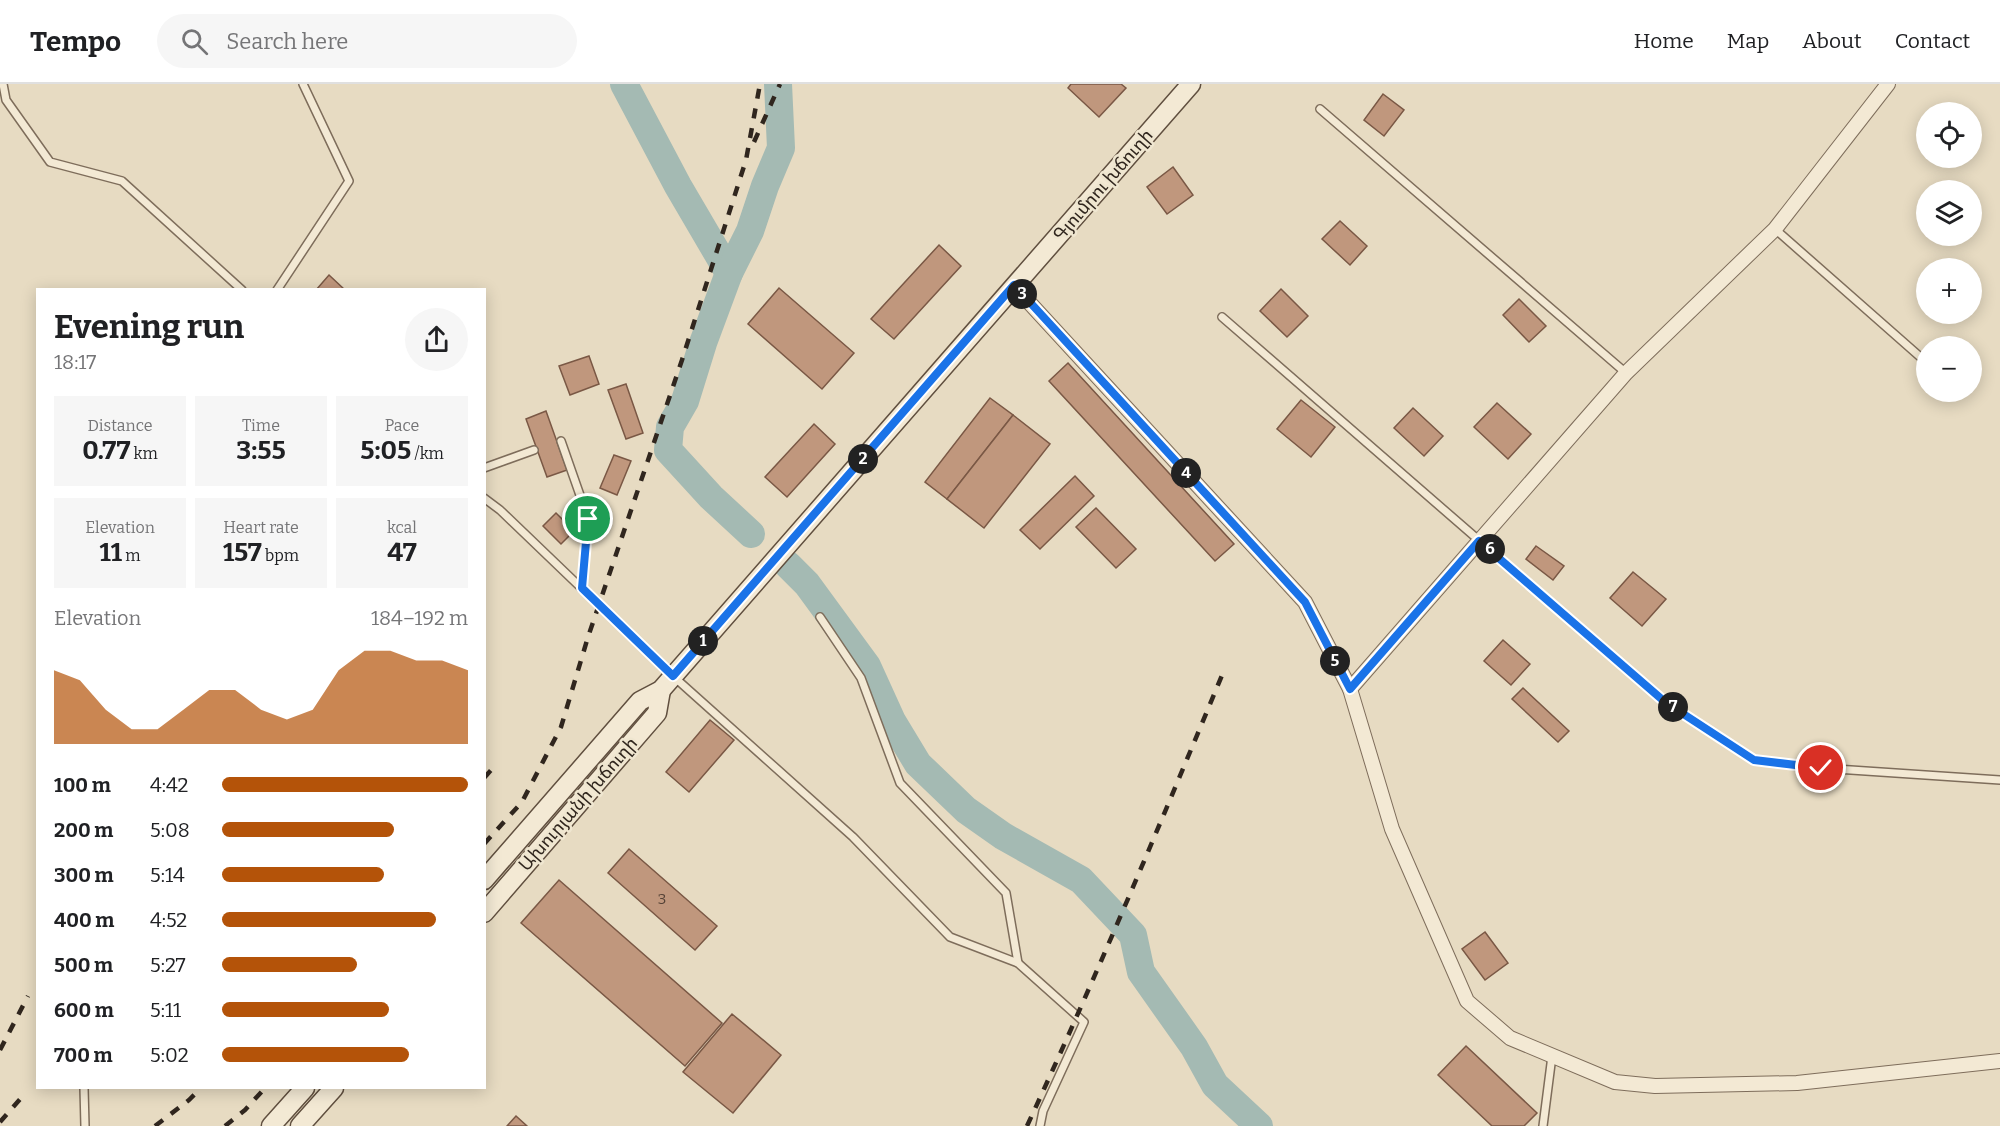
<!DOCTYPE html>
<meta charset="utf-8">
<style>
:root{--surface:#fff;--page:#f6f6f6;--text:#202124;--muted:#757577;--line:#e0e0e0;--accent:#b45309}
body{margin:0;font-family:Bitter,"Noto Sans Armenian",serif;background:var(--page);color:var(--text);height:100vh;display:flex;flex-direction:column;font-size:22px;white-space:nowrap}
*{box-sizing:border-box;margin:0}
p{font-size:20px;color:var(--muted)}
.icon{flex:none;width:33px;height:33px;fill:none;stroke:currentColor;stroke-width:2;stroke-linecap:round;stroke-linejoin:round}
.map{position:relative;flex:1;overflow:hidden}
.drawer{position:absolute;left:36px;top:204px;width:450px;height:801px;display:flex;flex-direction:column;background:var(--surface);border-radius:0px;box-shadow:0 3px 15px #0003}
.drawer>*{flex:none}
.tools{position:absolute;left:1916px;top:18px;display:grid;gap:12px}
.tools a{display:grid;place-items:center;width:66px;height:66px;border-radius:50%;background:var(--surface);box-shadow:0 3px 15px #0003;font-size:30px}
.pin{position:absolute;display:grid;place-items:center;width:51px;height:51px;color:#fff;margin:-26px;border:3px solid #fff;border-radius:50%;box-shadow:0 2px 6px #0007}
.km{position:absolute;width:30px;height:30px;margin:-15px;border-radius:50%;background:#222;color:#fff;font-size:16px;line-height:30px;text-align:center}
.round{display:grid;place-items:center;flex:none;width:63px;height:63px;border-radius:32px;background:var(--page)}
.head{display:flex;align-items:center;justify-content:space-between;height:102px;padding:0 18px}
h1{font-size:33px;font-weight:700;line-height:45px}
.metrics{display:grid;grid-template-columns:repeat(3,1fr);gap:9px;height:102px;padding:6px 18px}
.metrics div{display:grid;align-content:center;border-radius:0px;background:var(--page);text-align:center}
.metrics b{font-size:26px;font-weight:700}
.metrics small{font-size:16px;font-weight:400}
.metrics p{font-size:16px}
.chart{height:168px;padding:12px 18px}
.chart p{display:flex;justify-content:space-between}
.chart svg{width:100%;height:108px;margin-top:6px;fill:var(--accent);opacity:.7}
ul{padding:0 18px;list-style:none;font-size:20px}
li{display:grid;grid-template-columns:96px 72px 1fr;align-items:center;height:45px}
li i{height:15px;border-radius:8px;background:var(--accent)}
header{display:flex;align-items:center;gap:36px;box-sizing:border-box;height:84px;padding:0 30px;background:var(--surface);border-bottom:2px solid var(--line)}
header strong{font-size:28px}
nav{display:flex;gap:33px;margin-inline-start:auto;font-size:21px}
.search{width:420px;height:54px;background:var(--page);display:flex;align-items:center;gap:15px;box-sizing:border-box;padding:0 21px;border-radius:33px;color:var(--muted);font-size:22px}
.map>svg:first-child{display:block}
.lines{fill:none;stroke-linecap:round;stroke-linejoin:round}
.river{stroke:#a4bab3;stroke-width:28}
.building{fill:#c0977d;stroke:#7a5845;stroke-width:1.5}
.service-casing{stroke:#7e6d5b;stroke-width:10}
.minor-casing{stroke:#7e6d5b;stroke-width:16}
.secondary-casing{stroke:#604f3f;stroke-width:21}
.service{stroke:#f3e9d4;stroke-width:7}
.minor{stroke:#f3e9d4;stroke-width:14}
.secondary{stroke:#f3e9d4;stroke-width:18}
.rail{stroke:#30261e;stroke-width:4.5;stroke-dasharray:10 10;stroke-linecap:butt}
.route-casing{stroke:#fff;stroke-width:12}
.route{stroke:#1a73e8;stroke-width:8}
.labels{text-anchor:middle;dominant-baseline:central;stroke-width:5;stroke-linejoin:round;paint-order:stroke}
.number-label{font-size:15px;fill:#544236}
.street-label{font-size:18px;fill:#30261e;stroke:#efe6d0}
</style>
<header>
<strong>Tempo</strong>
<div class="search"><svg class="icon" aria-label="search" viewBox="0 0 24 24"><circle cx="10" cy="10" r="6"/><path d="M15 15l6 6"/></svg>Search here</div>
<nav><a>Home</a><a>Map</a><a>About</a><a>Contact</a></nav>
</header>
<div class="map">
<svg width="2000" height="1042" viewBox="0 0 2000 1042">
<rect width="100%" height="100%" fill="#e7dbc2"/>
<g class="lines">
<g class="river">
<polyline points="624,0 678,102 729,189"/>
<polyline points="751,450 711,413 668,366 670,343 685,317 703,259 729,189 750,147 765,102 781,64 778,0"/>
<polyline points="788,481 807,500 867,582 892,637 918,680 966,726 1003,752 1081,796 1133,851 1141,888 1194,963 1215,1001 1259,1042"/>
</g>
</g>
<g class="building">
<polygon points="1071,0 1121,0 1126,4 1099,33 1068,4"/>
<polygon points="1383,10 1404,26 1384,52 1364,36"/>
<polygon points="1173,83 1193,111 1167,130 1147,103"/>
<polygon points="1340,137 1367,162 1350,181 1322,155"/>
<polygon points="939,161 961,182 894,255 871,235"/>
<polygon points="329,191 345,206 316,206"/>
<polygon points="779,204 854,269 822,305 748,240"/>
<polygon points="1281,205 1308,232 1287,253 1260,227"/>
<polygon points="1519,215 1546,242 1529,258 1503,231"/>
<polygon points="589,272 599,300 570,311 559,282"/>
<polygon points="1068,279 1234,460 1215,477 1049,297"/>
<polygon points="626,300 643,349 626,355 608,306"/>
<polygon points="990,314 1013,331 947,415 925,398"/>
<polygon points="1301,316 1335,343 1311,373 1277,345"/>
<polygon points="1497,319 1531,350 1508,375 1474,343"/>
<polygon points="1413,324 1443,352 1424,372 1394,344"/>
<polygon points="546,327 567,386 547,393 526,335"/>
<polygon points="1013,331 1050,360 984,444 947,415"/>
<polygon points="814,340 835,360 787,413 765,393"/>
<polygon points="614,371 631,377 617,411 600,404"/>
<polygon points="1075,392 1094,412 1040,465 1020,446"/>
<polygon points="1096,424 1136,465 1116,484 1076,443"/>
<polygon points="556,429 574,447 561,460 543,442"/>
<polygon points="1536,462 1564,482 1553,496 1526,475"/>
<polygon points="1633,488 1666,515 1642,542 1610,514"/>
<polygon points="1503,556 1530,580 1511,601 1484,577"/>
<polygon points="1523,604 1569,647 1558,658 1512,615"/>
<polygon points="710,636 734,656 689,708 666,688"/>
<polygon points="629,765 717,842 695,866 608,789"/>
<polygon points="559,796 722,939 685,982 521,839"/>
<polygon points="1485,848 1508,879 1485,896 1462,865"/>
<polygon points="732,930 781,971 733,1029 683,988"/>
<polygon points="1466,962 1537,1029 1524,1042 1492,1042 1438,991"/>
<polygon points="516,1032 527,1042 507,1042"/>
</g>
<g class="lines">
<g class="service-casing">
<g id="service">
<polyline points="3,0 6,16 50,78 122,97 242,206"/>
<polyline points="1320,25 1626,289"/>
<polyline points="1775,145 1926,278"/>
<polyline points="277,206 349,97 303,0"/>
<polyline points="1222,233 1665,618 1754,676 1821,684 2000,696"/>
<polyline points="561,357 588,434 582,505"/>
<polyline points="484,384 534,366"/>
<polyline points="484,414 500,426 673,592 853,753 950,853 1018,879 1084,938 1043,1027 1040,1042"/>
<polyline points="820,533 861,594 900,699 1006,809 1018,879"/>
<polyline points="84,1004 85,1042"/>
<polyline points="1543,1042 1552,972"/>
</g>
</g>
<g class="minor-casing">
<g id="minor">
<polyline points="1014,202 1305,518 1350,605 1392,745 1467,917 1510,954 1615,998 1655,1002 1797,999 2000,977"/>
<polyline points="1350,605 1626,289 1775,145 1888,0"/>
</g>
</g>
<g class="secondary-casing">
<g id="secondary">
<polyline points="484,796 640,617 661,606 1191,0"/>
<polyline points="484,829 657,629 661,606"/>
<polyline points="271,1042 305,1004"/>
<polyline points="300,1042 334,1004"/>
</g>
</g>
<use href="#service" class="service"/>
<use href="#minor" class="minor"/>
<use href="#secondary" class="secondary"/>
<g class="rail">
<polyline points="754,58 780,0"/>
<polyline points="484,694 493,684"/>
<polyline points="484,760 522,718 561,643 588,553 682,276 746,76 760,0"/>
<polyline points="0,966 28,912"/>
<polyline points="0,1038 21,1014"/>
<polyline points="155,1042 189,1016 201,1004"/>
<polyline points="225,1042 245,1026 265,1004"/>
<path d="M1027,1042c70,-151 134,-304 198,-458"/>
</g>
</g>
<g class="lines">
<g class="route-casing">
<polyline id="route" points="588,435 582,504 673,592 1014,201 1305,518 1350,605 1479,457 1665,618 1754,676 1821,684"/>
</g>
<use href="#route" class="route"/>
</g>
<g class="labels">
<g class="number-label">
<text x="662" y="815">3</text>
</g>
<g class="street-label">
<text transform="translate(1103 101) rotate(-49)">Գյումրու խճուղի</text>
<text transform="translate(578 720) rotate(-49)">Ախուրյանի խճուղի</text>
</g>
</g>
</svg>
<div class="tools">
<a><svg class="icon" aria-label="locate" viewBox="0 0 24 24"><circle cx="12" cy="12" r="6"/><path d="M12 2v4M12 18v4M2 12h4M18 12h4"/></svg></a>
<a><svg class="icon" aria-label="layers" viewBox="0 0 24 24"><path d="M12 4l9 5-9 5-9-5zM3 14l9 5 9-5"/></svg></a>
<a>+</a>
<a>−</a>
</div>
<div class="pin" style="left:588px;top:435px;background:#1e9e55"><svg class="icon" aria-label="arrive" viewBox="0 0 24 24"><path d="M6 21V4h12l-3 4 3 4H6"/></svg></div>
<div class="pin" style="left:1821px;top:684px;background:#d93025"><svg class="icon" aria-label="check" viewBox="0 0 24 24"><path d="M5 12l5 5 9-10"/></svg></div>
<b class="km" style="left:703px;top:557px">1</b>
<b class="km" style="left:863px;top:375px">2</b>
<b class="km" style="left:1022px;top:210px">3</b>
<b class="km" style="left:1186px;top:389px">4</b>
<b class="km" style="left:1335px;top:577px">5</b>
<b class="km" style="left:1490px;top:465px">6</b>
<b class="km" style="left:1673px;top:623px">7</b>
<section class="drawer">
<div class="head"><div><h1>Evening run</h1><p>18:17</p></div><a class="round"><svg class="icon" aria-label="share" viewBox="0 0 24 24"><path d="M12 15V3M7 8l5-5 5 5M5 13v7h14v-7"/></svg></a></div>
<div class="metrics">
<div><p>Distance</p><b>0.77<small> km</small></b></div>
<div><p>Time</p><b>3:55</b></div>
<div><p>Pace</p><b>5:05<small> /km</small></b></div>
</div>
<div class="metrics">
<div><p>Elevation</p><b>11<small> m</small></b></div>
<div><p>Heart rate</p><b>157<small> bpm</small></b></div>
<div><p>kcal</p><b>47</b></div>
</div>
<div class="chart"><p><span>Elevation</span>184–192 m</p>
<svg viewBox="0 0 160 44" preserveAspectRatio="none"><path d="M0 44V14L10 18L20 30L30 38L40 38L50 30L60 22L70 22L80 30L90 34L100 30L110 14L120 6L130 6L140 10L150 10L160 14V44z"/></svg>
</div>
<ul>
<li><b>100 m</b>4:42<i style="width:100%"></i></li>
<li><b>200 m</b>5:08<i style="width:70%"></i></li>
<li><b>300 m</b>5:14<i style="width:66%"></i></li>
<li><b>400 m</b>4:52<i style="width:87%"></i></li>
<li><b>500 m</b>5:27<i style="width:55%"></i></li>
<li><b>600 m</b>5:11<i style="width:68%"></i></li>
<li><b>700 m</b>5:02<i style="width:76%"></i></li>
</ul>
</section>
</div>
